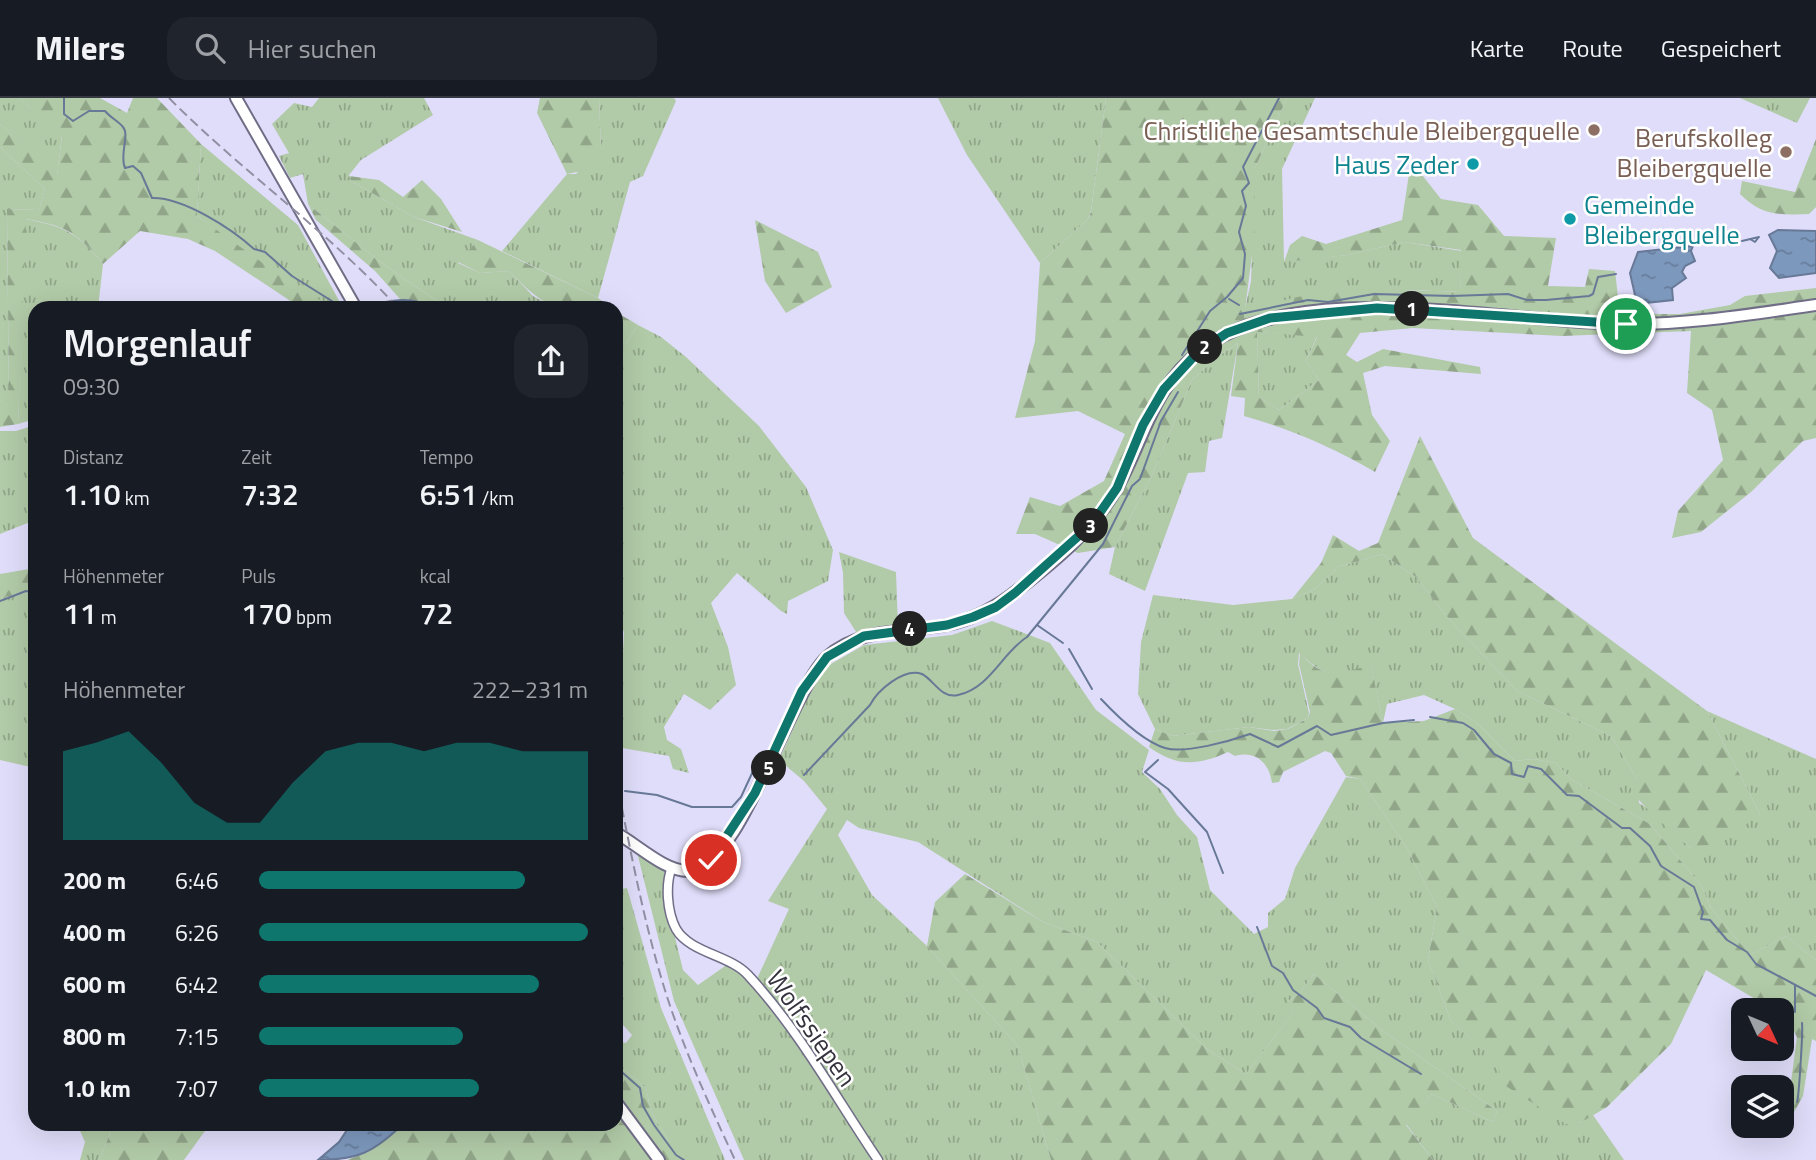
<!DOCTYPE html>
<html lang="de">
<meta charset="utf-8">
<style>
:root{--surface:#171b24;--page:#20242c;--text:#f1f3f6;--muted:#9ea1a6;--line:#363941;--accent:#0f766e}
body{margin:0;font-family:"Titillium Web",sans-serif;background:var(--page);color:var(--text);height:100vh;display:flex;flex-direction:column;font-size:26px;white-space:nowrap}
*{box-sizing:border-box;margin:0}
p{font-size:23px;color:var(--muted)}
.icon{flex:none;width:38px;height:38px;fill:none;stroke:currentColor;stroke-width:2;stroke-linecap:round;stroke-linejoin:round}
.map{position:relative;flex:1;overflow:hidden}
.sheet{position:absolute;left:28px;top:203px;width:595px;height:830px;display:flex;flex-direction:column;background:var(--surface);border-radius:21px;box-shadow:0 7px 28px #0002}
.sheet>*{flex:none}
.needle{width:46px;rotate:134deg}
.buttons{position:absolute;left:1731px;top:900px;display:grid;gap:14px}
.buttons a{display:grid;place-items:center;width:63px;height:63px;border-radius:14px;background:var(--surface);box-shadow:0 7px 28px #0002;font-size:35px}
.pin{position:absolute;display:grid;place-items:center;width:60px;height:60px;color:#fff;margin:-30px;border:4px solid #fff;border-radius:50%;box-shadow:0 2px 7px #0007}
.km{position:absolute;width:35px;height:35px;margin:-18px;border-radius:50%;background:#222;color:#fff;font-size:19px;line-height:35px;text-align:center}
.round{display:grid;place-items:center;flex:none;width:74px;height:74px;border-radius:21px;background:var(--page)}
.headline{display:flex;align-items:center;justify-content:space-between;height:119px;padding:0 35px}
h1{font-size:38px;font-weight:600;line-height:52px}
.figures{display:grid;grid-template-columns:repeat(3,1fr);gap:10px;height:119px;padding:7px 35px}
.figures div{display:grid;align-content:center}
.figures b{font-size:30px;font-weight:600}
.figures small{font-size:19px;font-weight:400}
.figures p{font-size:19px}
.chart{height:196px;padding:14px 35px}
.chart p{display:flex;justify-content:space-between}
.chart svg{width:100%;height:126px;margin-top:7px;fill:var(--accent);opacity:.7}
ul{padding:0 35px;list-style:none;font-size:23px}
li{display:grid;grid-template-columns:112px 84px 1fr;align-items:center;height:52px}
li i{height:18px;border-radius:9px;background:var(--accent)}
header{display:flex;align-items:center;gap:42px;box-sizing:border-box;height:98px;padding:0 35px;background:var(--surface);border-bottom:2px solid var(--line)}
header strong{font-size:33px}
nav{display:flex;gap:38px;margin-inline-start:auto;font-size:24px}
.search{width:490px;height:63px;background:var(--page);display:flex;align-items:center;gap:18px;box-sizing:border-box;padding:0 24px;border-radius:21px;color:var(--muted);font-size:26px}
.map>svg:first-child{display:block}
.grass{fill:url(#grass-tufts)}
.forest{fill:url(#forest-firs);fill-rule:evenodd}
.water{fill:url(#water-ripples);stroke:#677997;stroke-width:2}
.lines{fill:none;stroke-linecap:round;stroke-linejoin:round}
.stream{stroke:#677997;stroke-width:2}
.street-casing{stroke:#706d87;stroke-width:11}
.secondary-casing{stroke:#706d87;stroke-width:14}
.street{stroke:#fff;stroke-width:8}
.secondary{stroke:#fff;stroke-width:10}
.rail{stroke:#918fa4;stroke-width:2;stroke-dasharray:10 5;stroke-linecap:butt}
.route-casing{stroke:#fff;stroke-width:14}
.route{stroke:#0f766e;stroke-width:9}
.education-dot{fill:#8d6e63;stroke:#fff;stroke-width:2.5}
.culture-dot{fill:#0f9aa8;stroke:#fff;stroke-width:2.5}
.labels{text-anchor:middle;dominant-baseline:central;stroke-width:5;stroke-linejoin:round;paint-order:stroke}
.education-label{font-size:26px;fill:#785e54;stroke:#fff;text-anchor:end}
.culture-label{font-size:26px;fill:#0d838f;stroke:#fff;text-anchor:end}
.street-label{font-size:26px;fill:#33323d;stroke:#fff}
</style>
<header>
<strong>Milers</strong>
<div class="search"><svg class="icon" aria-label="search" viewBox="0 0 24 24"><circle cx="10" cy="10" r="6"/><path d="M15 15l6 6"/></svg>Hier suchen</div>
<nav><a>Karte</a><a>Route</a><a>Gespeichert</a></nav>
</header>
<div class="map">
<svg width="1816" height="1062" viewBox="0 0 1816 1062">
<defs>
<pattern id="grass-tufts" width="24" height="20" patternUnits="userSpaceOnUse" patternTransform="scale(1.75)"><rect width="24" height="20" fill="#b1caa7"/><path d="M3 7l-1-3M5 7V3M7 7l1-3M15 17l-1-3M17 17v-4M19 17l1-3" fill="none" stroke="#91a589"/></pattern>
<pattern id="forest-firs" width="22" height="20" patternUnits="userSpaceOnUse" patternTransform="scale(1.75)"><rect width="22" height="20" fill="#b1caa7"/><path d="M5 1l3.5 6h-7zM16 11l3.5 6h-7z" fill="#91a589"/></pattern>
<pattern id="water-ripples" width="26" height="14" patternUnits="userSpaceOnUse" patternTransform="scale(1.75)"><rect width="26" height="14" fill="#7d98bd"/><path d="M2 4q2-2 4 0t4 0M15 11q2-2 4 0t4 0" fill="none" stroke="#677d9b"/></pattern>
</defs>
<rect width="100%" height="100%" fill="#e0ddfa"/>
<g class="grass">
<polygon points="0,0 19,0 62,37 57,78 0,26"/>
<polygon points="319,0 424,0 433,17 361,62 349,77 351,83 414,119 478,142 458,165 480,175 509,173 533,198 555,210 447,210 379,163 308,106 303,76 290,80 279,58 289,55 272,26 294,5 312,9"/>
<polygon points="599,0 674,0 676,3 643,78 630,84 598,200 502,153 567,76 576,76 601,50"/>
<polygon points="938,0 1106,0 1091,113 1087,122 1040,165 967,57"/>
<polygon points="1287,0 1315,0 1282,71 1284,163 1348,157 1404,144 1462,153 1460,194 1409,192 1243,220 1251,183 1255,70"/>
<polygon points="1740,0 1810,0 1797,25"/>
<path d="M201,46l97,81 45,83c-30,0 -118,-72 -146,-92z"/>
<polygon points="0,49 45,91 39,112 7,111 9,301 0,303"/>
<path d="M25,121c42,8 51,13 78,45l-5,44h-63v111l-17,5z"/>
<polygon points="638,227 661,239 686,259 759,328 806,389 833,452 828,483 788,503 787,516 781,513 737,475 711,505 728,549 736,587 710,612 684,596 664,629 667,642 681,651 689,675 673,671 669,658 616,649 616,583 622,577 624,534 616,517 616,261"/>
<polygon points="1257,234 1317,238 1306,263 1319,282 1279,312 1259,299"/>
<polygon points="1238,245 1222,340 1209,343 1205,374 1188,375 1145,493 1109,476 1115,449 1152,377 1192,282 1217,259"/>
<polygon points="35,327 35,422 0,436 0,333 16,333"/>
<polygon points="839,454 896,474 898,528 872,530 858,537 844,515 843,475"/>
<path d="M1382,456l34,23 33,42 68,72 94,45 26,43 2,24 16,10 35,35 70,-34 -53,-103 109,48v201l-30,-24 -36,19 -39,-47 -10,-23 -51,-61 -79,-45 -15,-16 -23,-4 -18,2 -39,-39 -21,-13 -31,-14 -37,9 -4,19 -12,-57c-37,10 -42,14 -72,-13l-1,11 11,49 -1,5 -21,11 -14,1 -24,-3 -77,9 -17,-7 -17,-35 3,-52 12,-47 80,10 59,-6 23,-10 23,-22z"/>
<polygon points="35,493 35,670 0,662 0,500"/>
<polygon points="992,523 1050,545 1096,612 1149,652 1142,674 1160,691 1177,717 1197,739 1210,792 1254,836 1268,829 1268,815 1285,801 1295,770 1346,679 1360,681 1407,750 1437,809 1428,862 1451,923 1499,965 1580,1025 1593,1017 1624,1062 1433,1062 1406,1026 1432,996 1493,1024 1497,1013 1382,932 1314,876 1299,896 1288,903 1296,911 1246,976 1207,951 1097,844 1043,824 918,744 859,730 847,722 838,737 872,797 927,848 1018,948 1051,1062 882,1062 756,883 789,811 768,803 827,711 804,683 779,662 812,588 831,566 864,547 952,537"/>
<path d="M637,754l28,19 -2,17 20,82 15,15 30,-21c50,32 111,143 146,196h-130l-70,-159z"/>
<polygon points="627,790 661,910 725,1062 692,1062 682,1056 668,1042 651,1014 646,990 616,965 616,943 626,945 632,937 616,919 616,792"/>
<polygon points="77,1026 114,1026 99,1062 80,1062 85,1044"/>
</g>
<g class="forest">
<path d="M19,0h81l27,15 6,-15h24l44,46 -4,72 81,58 50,31 -1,3h-26l-86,-57 -27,-12 -48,-8 -37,33c-27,-32 -36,-38 -77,-45l-8,205 -18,3v-26l9,-3 -2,-189 32,1 6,-21 -45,-42v-23l57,51 5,-39z"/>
<polygon points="540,0 599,0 601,50 597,70 567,76 537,15"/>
<path d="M1106,0h181l-32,70v63l-11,87c11,-5 23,-12 35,-16 50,-16 129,-12 181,-10l1,-42 -57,-8 -56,13 -64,7 6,-17 12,-9 24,8 76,-24 9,-59 30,38 37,6 26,31 52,2 -8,48 37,1 4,-18 26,2 5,43h60l50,-9 15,-9 71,-8v150l-13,3 -52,51 -50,40 -29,6 6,-27 45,-51 -11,-50 -25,-17 4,-62 -129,5 -149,-8 -53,5 -14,22 11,7 26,-13 97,18 1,7 -96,-8 -22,7 9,42 18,26 -15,31c-45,-26 -82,-42 -131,-56l1,-18 -14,-2 7,-53 -21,14 -25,23 -40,95 -37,72 -37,6 -43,-19h-19l14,-37 30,9 44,-25 21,-47 -47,-23 -63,7 20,-77 5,-78 47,-43 4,-8zM1257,234l60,5 -11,24 13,19 -40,30 -20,-13z"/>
<path d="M1816,41v68l-7,7c-30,1 -47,2 -69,-20l2,-13 53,11z"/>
<polygon points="349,78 379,82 403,99 422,82 441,101 462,134 414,119 351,83"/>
<polygon points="308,106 379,163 447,210 408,210 375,173 316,122"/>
<polygon points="755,122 818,154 832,189 786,215 765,183"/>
<path d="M478,142l120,58 13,10c-57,0 -60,6 -102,-37l-29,2 -22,-11z"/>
<polygon points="616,214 638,227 616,261"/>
<path d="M1420,338l53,102 234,173 53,103 -39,29 -31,5c-19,-19 -48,-39 -60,-61l7,-8 -26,-43 -94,-45 -68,-72 -33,-42 -34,-23 -44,13 -23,22 -23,10 29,-36 12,-28 26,16 19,-8z"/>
<polygon points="35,470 35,493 0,500 0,476"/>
<path d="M1300,555c25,28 38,21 71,12l12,58 41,-2 31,-12 21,13 39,39 18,-2 23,4 15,16 79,45 51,61 10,23 39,47 36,-19 30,24v81l-4,-2 -9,57 -15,27 -6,-2 5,-17 -5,-4v-7l7,4 8,-60 -15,-27h-8l-68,-40 -35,74 -64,63 -27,16 -14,1 -65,-41 -3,-20 -47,-42 -23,-61 9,-53 -30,-59 -47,-69 -14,-3 -15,-23 -6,-2 -42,21 -4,10 -7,1c-3,-21 -17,-33 -37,-27l-7,-4c-31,14 -51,15 -79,-5l6,-18 17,7 77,-9 25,4 14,-2 20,-11 2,-6 -11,-48z"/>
<polygon points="965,776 1043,824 1097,844 1207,951 1246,976 1295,912 1288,903 1299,896 1314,876 1382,932 1497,1013 1493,1024 1432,996 1406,1027 1433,1062 1051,1062 1018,948 927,848 935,804"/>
<polygon points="616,965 646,990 651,1014 668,1042 692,1062 347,1062 368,1054 403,1026 616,1026"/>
<polygon points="114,1026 210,1026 184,1062 99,1062"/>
</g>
<g class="water">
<polygon points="1778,132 1816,133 1816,175 1779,180 1770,170 1777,153 1769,137"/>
<polygon points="1693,148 1691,153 1695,163 1685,168 1682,174 1686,180 1672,190 1673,202 1637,206 1630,175 1638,154"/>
<path d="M351,1026h52c-29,28 -45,36 -85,36l21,-18z"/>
</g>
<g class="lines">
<g class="stream">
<path d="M64,0v16l9,7 16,-10h16c6,7 13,10 18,16 7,8 -4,28 2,41l8,-2 8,7 11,25c31,-1 80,31 102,51l11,3 27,24 51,32"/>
<polyline points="1750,141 1755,144 1758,140"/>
<polyline points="1742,143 1759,139"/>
<polyline points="1229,201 1239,207"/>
<path d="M360,209c25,-4 48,-14 71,1"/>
<polyline points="1240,216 1308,202 1328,204 1374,196 1452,198 1508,196 1527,202 1546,202 1589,198 1593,196 1598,179 1616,176"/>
<polyline points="1182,257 1210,213 1227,199 1243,180 1245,156 1239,134 1246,108 1242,93 1249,85 1243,69 1279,0"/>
<polyline points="0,503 26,493 35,495"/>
<polyline points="1037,527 1063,545"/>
<polyline points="1069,551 1092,591"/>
<path d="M1101,601c16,17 41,42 64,49 20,6 65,-7 85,-14l28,13 39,-21 14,9 52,-12 31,-3"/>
<polyline points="1430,619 1463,625 1474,632 1494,656 1511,665 1512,676 1524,679 1528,668 1541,671 1567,697 1579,698 1622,730 1630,730 1650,748 1661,768 1694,789 1703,814 1701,821 1710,822 1727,842 1747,854 1756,866 1816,898"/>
<polyline points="1158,662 1145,674 1168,691 1207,734 1223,775"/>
<path d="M804,677l66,-70c7,-14 34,-38 52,-31 12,6 19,25 36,21 32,-7 44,-42 69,-58l76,-93 29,-58 8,-7 21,-58 17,-29"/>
<polyline points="625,693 657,697 692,709 732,709 741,699 754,671 762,668"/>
<polyline points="1257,829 1272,868 1283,875 1293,892 1317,910 1324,920 1350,929 1361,940 1421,976"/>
<polyline points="1795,914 1795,887"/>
<polyline points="616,969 640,990 643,1008 654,1027 676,1057 684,1062"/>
<path d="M1797,1004c2,-6 6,-71 5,-79"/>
</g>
<g class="street-casing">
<path id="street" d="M672,769c-7,17 -5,45 4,62 14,24 54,26 72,46 51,55 88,123 130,185"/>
</g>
<g class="secondary-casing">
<g id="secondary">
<polyline points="236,0 356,210"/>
<path d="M616,735c21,11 48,38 72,38 52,0 101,-179 139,-214 33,-30 79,-24 120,-32 28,-6 50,-18 72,-36 37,-29 74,-59 98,-101 28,-50 35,-100 84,-138 97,-75 305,-27 423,-26 65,1 128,-10 192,-19"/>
<polyline points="616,1004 659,1062"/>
</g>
</g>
<use href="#street" class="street"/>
<use href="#secondary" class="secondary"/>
<g class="rail">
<path d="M169,0c73,74 159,133 229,210"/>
<path d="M616,680c14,70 27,141 48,209 18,59 45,117 71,173"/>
</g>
</g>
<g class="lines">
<g class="route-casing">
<polyline id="route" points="711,762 755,695 802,593 827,559 864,538 947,527 973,519 996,509 1016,494 1092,426 1117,390 1143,327 1164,291 1198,254 1227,235 1270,220 1377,210 1626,226"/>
</g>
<use href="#route" class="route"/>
</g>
<g class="education-dot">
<circle cx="1594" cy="32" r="7"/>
<circle cx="1786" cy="54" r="7"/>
</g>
<g class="culture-dot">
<circle cx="1473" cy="66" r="7"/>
<circle cx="1570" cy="121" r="7"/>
</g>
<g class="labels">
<g class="education-label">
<text x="1580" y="32">Christliche Gesamtschule Bleibergquelle</text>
<text x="1772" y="39">Berufskolleg<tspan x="1772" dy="30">Bleibergquelle</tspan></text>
</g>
<g class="culture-label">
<text x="1459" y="66">Haus Zeder</text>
<text x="1584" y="106" text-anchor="start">Gemeinde<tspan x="1584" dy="30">Bleibergquelle</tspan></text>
</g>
<g class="street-label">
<text transform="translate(812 930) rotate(55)">Wolfssiepen</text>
</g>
</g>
</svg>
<div class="buttons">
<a><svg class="needle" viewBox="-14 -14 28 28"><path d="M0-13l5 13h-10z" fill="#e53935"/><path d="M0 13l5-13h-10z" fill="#9ea1a6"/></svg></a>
<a><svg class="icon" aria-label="layers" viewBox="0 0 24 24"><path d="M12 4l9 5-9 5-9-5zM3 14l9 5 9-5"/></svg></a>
</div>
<div class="pin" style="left:1626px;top:226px;background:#1e9e55"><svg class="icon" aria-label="arrive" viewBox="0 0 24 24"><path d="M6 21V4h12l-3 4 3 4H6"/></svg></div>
<div class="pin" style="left:711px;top:762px;background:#d93025"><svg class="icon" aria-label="check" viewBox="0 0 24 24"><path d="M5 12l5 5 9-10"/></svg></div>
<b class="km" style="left:1412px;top:211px">1</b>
<b class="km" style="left:1205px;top:249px">2</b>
<b class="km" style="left:1091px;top:428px">3</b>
<b class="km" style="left:910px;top:531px">4</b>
<b class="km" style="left:769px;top:670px">5</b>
<section class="sheet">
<div class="headline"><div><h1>Morgenlauf</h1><p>09:30</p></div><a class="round"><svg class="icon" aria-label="share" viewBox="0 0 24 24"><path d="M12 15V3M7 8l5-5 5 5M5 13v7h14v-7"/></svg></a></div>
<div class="figures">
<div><p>Distanz</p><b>1.10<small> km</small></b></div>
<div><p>Zeit</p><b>7:32</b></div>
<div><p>Tempo</p><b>6:51<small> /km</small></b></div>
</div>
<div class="figures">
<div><p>Höhenmeter</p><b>11<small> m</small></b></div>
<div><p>Puls</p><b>170<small> bpm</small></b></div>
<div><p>kcal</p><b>72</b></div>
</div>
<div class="chart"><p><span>Höhenmeter</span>222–231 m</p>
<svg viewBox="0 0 160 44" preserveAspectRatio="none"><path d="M0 44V13L10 10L20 6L30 17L40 31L50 38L60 38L70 24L80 13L90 10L100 10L110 13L120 10L130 10L140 13L150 13L160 13V44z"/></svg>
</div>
<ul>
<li><b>200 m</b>6:46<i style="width:81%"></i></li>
<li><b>400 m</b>6:26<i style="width:100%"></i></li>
<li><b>600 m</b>6:42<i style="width:85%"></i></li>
<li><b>800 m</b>7:15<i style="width:62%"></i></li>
<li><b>1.0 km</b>7:07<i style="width:67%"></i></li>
</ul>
</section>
</div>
